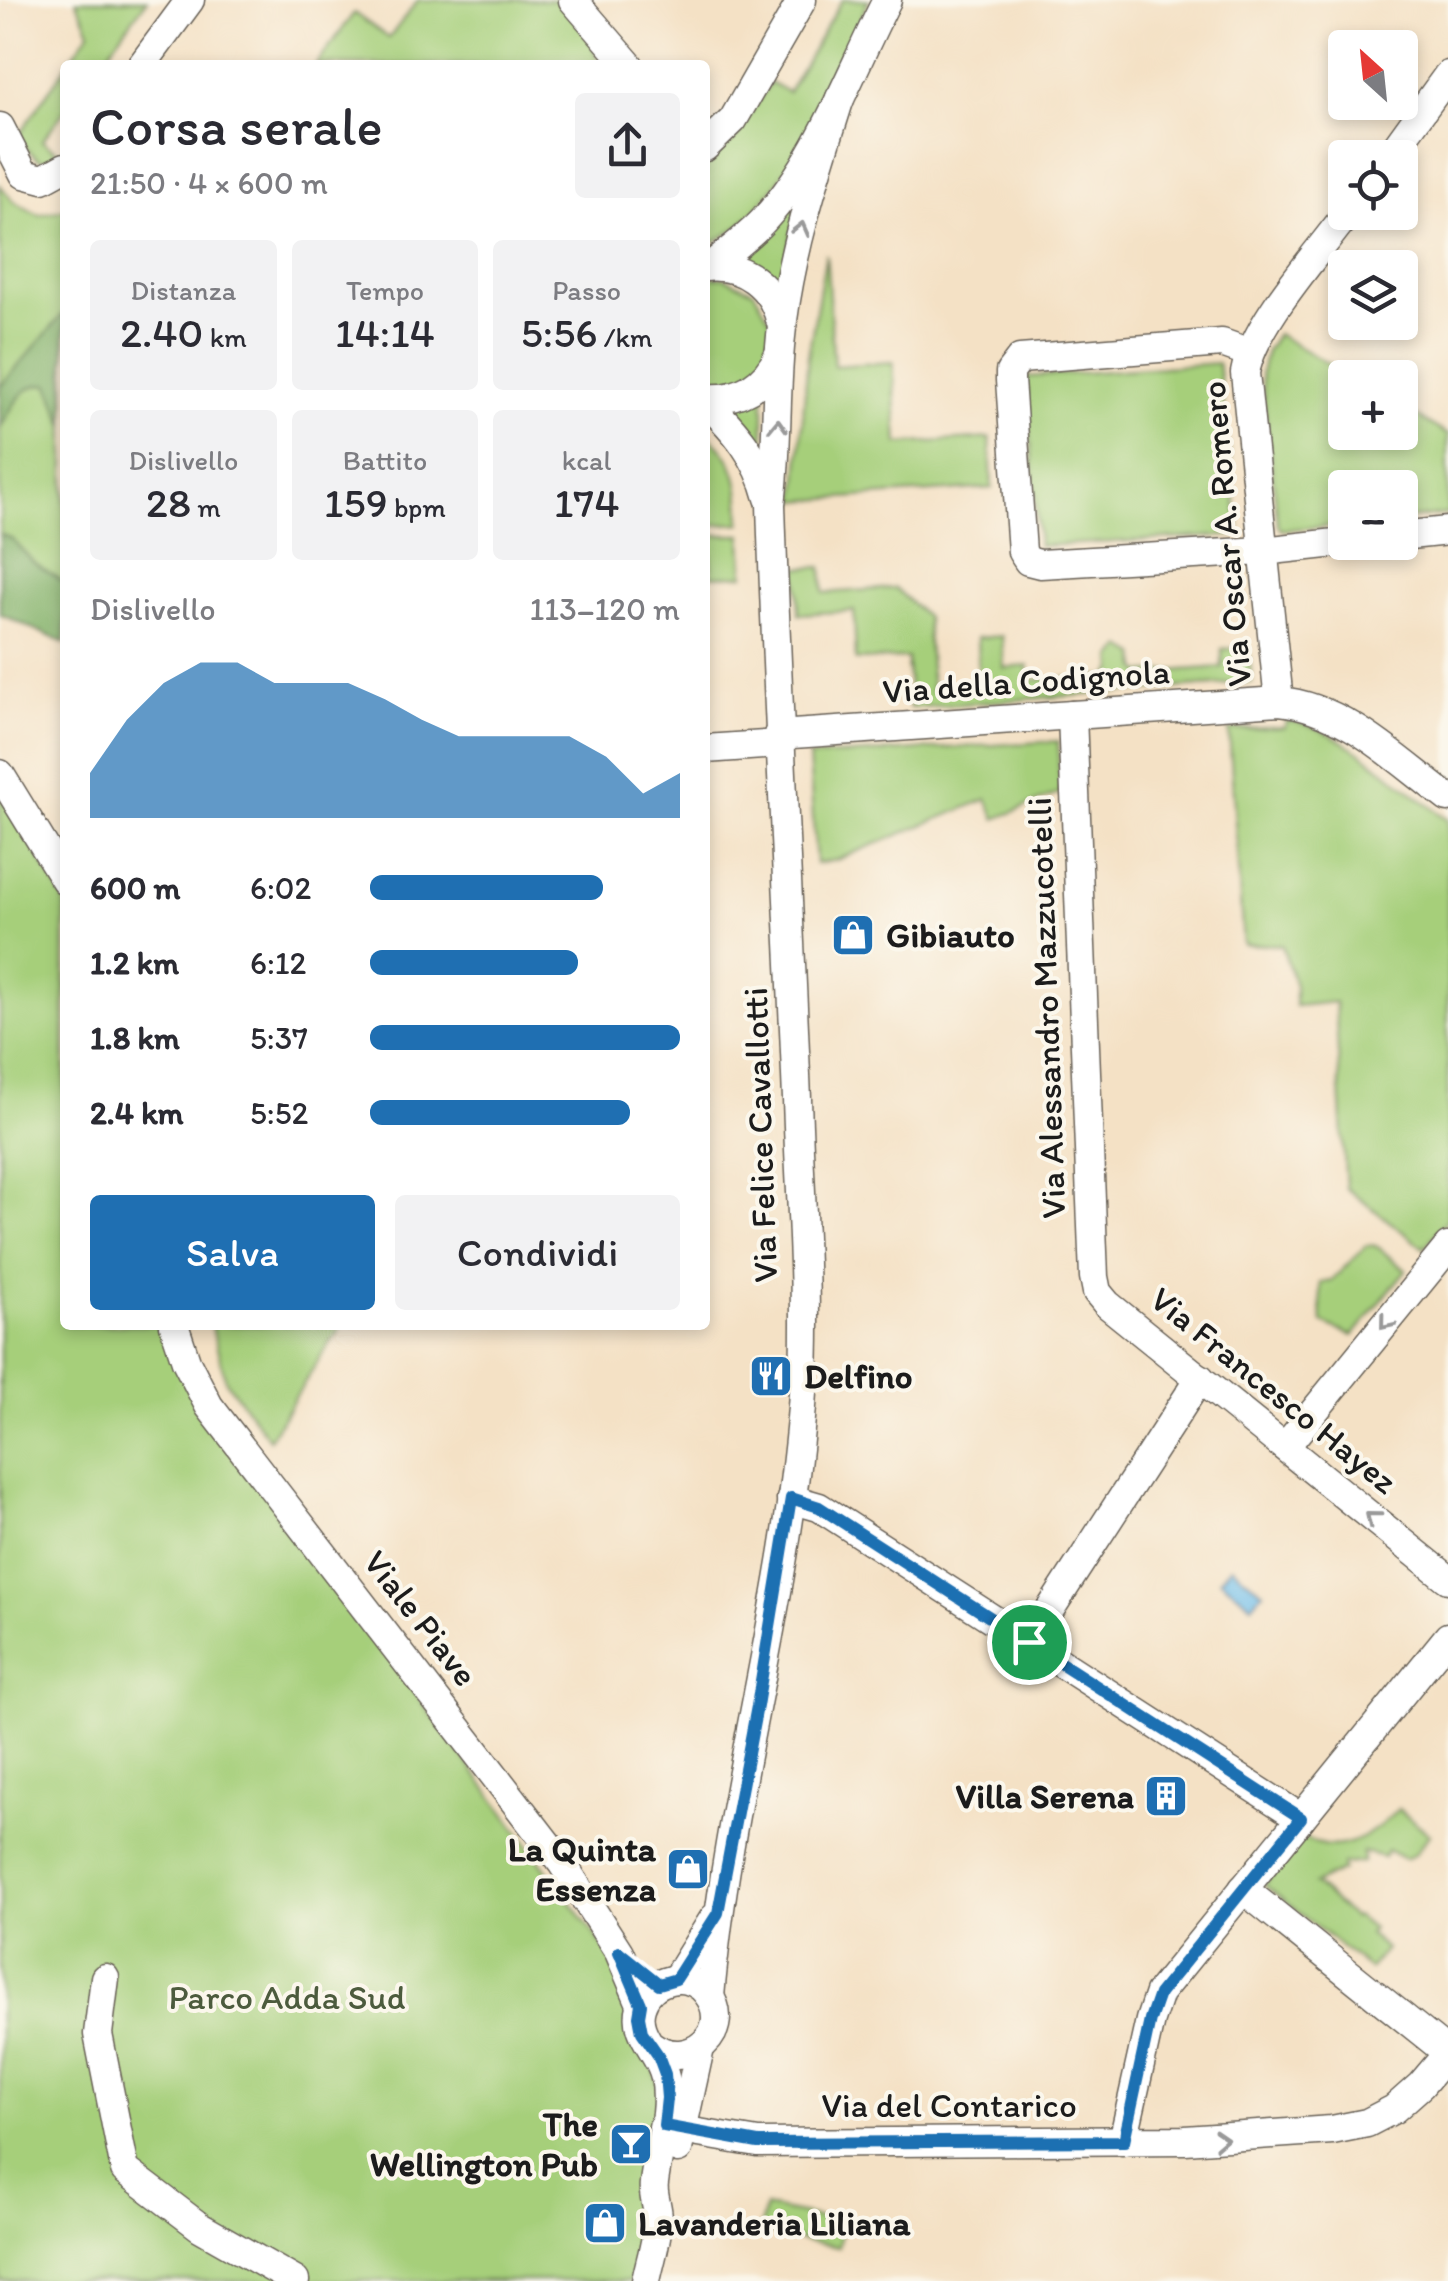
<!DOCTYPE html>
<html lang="it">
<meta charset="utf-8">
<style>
:root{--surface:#fff;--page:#f2f2f3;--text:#2b2b33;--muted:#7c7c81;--accent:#1f6fb2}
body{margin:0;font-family:Itim,sans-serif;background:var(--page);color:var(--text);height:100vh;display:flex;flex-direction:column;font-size:38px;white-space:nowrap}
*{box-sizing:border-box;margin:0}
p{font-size:32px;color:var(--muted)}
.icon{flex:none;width:55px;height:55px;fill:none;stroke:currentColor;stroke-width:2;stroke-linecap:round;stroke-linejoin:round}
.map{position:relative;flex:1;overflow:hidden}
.sheet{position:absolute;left:60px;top:60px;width:650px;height:1270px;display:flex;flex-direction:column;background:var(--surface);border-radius:10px;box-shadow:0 5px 15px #0003}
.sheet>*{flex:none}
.needle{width:65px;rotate:333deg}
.buttons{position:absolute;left:1328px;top:30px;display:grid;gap:20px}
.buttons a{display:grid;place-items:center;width:90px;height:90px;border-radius:10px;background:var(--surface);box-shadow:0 5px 15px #0003;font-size:50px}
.pin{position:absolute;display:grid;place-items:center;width:85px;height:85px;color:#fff;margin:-42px;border:5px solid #fff;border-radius:50%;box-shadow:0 2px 10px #0007}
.round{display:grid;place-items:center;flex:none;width:105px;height:105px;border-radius:10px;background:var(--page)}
.headline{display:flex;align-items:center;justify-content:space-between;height:170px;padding:0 30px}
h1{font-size:55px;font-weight:600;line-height:75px}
.metrics{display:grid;grid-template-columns:repeat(3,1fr);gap:15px;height:170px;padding:10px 30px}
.metrics div{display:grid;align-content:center;border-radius:10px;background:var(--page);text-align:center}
.metrics b{font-size:42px;font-weight:600}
.metrics small{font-size:28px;font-weight:400}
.metrics p{font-size:28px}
.chart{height:280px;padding:20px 30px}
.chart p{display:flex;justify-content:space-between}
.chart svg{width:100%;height:180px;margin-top:10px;fill:var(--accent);opacity:.7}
.action{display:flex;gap:20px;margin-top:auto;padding:20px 30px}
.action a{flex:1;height:115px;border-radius:10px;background:var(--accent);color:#fff;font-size:40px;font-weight:600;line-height:115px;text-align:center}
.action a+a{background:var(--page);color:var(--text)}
ul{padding:0 30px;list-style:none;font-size:32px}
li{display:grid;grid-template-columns:160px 120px 1fr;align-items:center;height:75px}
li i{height:25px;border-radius:12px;background:var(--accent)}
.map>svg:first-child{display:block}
.green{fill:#a6cf7a;stroke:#61764b;stroke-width:2.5}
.forest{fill:#84b26a;stroke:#506743;stroke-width:2.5}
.water{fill:#70beea;stroke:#466d83;stroke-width:2.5}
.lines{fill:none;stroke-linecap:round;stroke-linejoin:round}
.minor-casing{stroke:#686157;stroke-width:31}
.minor{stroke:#fff;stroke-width:28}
.oneway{stroke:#999}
.route-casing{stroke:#fff;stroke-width:20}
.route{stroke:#1f6fb2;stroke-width:12}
.labels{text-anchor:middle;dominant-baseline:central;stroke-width:8;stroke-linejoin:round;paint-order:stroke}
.street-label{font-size:35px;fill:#1c1c1c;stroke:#fbf7ec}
.poi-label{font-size:35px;font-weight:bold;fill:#1c1c1c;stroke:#fbf7ec;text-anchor:start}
.park-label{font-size:35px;fill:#4c5b3d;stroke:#fbf7ec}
</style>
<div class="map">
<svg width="1448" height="2281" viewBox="0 0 1448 2281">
<rect width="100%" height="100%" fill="#fbf7ec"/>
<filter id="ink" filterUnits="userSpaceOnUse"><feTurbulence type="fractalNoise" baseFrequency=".01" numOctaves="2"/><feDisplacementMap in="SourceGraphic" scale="20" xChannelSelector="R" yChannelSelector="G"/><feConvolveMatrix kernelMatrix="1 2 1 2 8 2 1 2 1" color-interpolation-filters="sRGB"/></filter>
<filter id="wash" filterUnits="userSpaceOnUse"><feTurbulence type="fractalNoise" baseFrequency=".0048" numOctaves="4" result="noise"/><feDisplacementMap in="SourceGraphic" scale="40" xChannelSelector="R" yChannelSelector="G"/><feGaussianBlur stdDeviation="2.25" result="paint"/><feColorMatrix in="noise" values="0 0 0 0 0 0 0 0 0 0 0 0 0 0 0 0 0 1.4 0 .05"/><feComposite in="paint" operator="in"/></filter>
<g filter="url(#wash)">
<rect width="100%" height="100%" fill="#f4e1c5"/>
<g class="green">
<polygon points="76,0 147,0 99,65 67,65 90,31"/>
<polygon points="418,0 562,0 588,32 600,65 316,65 354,13 389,38"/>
<path d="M842,0h27c-31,69 -87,221 -164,245v-80l31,-29 34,-54 18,10z"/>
<polygon points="65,67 65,110 42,141 58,152 55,158 39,160 27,149 19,135"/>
<polygon points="804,170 781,287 736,257"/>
<polygon points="0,185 13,201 39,215 65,209 65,643 0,614"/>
<polygon points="826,254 834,366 893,362 898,444 990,438 992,488 796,501 808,356"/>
<polygon points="723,277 754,291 771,321 767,356 740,383 705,387 705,278"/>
<polygon points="1277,334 1351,377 1345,378 1345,432 1400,432 1400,406 1448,435 1448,514 1400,520 1400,488 1345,488 1345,525 1282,530 1278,525 1261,373 1266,351"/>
<polygon points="1218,363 1240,535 1039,546 1026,377"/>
<polygon points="764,384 764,443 762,443 726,402"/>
<path d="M705,434c34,23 35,52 36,89l-32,2v-10h-4z"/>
<polygon points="710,535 742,535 744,575 712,576"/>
<polygon points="822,567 824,593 895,588 926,617 932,692 979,689 977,638 1002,636 1004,668 1028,666 1029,680 1109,676 1114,669 1113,658 1123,647 1137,655 1138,668 1142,673 1222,667 1222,649 1248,648 1252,682 910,708 907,658 856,660 854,611 799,614 797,568"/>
<path d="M1286,721c50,1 121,69 162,99v399l-24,29 -78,-60 -11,-186 -40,4v-20l-13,-41 -39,-1 -14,-214 56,-3z"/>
<polygon points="1058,741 1060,793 996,819 987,799 836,860 816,864 809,757"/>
<polygon points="0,790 65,901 65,1325 166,1325 425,1706 610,1955 653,2060 664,2113 631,2281 0,2281"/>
<polygon points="1367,1245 1376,1246 1406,1270 1353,1336 1322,1323 1320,1283 1331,1281"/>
<polygon points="211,1325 341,1325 269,1439 226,1381"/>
<path d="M1398,1809l32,25 -15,20 -10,5 -18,-9 -3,7 -21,-5v10l-21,2 1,6 -29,14 39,34 3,-2 16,13 -4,5 18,15 -17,20 -105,-84 39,-48c35,22 70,-2 95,-28z"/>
<polygon points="765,2207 843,2222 838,2247 759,2232"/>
</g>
<g class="forest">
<path d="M65,312v114l-16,-41c-26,-5 -37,24 -49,43v-41z"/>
<polygon points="0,534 13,540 34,563 65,583 65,643 0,614"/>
</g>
<polygon class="water" points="1231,1566 1263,1592 1252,1605 1220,1579"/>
</g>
<g filter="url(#ink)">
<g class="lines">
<g class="minor-casing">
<g id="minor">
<polyline points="573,0 629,65"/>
<polyline points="142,65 190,0"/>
<polyline points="0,127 24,174 43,179 65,167"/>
<polyline points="705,147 733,120 802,0"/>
<polyline points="1388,158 1448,75"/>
<path d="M711,266c17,-15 36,-28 52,-45 57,-62 86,-147 124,-221"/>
<path d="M705,267c38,-4 68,19 76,56"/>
<polyline points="1250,353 1222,343 1020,359 1010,372 1010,380 1022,552 1028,561 1040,564 1263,551 1345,542"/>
<path d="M705,398c33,3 61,-13 74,-44"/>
<path d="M705,401c30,29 53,55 64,97"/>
<polyline points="1400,536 1448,531"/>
<path d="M1279,701l-34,-328c9,-50 72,-118 103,-161"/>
<polyline points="1072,715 1094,1277 1097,1292 1107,1304 1448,1579"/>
<path d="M778,735l501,-34c66,6 118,59 169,97"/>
<polyline points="705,749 779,744"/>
<polyline points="0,774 65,880"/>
<polyline points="174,1325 186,1361 209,1406 562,1863 619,1952 641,2004"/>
<polyline points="1285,1447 1448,1247"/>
<polyline points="791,1499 819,1507 1301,1818"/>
<polyline points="1029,1642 1200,1378"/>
<polyline points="1243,1889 1448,2053"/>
<polyline points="105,1978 98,2034 125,2170 200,2227 295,2281"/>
<polyline points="676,1979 714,1918"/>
<path d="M710,1997c17,-203 79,-400 93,-604 6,-97 -3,-197 -6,-294 -8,-198 -20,-397 -26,-595 8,-61 3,-123 12,-184 10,-76 34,-149 57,-222"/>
<polyline points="663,2127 758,2143 1185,2140 1332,2130 1367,2123 1394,2109 1421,2085 1448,2053"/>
<polyline points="1123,2141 1150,2020 1159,1993 1448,1637"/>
<polyline points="678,2149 700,2048"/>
<path d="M646,2281c4,-20 11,-40 12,-60 1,-13 -6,-25 -4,-38 4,-35 18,-71 11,-106 -5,-26 -32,-43 -24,-70 8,-29 47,-38 66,-14 29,37 -18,80 -56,52"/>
</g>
</g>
<use href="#minor" class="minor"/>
</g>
<defs><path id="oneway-chevron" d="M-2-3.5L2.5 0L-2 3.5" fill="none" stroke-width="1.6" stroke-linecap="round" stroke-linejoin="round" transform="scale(2.5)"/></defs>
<g class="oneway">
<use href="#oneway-chevron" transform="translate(801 229) rotate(-76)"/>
<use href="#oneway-chevron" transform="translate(778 426) rotate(-88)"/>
<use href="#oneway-chevron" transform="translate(1386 1323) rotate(129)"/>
<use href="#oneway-chevron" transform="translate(1372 1518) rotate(-141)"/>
<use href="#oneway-chevron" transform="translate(1221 2139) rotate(-3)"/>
</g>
</g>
<g class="lines" filter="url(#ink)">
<g class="route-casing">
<polygon id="route" points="791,1498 819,1507 1301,1818 1159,1994 1150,2020 1124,2141 758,2143 664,2126 667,2098 665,2074 658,2055 642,2032 639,2016 641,2004 619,1952 659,1984 676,1979 718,1913 757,1706"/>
</g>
<use href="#route" class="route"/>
</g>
<defs>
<g id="shop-square" transform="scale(2.25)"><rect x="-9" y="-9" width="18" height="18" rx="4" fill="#1f6fb2" stroke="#fbf7ec"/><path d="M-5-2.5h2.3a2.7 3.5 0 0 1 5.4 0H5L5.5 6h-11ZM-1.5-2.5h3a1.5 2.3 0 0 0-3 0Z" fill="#fff"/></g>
<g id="restaurant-square" transform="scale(2.25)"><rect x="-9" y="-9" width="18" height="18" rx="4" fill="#1f6fb2" stroke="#fbf7ec"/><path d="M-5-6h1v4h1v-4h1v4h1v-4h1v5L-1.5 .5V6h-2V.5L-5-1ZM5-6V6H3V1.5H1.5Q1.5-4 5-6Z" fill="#fff"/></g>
<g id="building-square" transform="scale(2.25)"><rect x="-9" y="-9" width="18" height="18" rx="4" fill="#1f6fb2" stroke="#fbf7ec"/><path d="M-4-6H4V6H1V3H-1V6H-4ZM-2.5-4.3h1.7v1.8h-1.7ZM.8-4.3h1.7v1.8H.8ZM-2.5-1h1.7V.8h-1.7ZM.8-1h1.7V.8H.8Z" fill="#fff"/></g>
<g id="bar-square" transform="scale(2.25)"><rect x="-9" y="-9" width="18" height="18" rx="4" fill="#1f6fb2" stroke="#fbf7ec"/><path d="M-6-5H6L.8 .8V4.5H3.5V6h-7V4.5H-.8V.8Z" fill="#fff"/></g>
</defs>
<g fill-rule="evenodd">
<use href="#shop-square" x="853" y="935"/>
<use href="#restaurant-square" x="771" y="1376"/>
<use href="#building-square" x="1166" y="1796"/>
<use href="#shop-square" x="688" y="1869"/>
<use href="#bar-square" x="631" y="2144"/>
<use href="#shop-square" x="605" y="2223"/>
</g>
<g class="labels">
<g class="street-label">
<text transform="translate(1226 534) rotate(-95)">Via Oscar A. Romero</text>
<text transform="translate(1026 681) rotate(-4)">Via della Codignola</text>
<text transform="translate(1046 1008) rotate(-92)">Via Alessandro Mazzucotelli</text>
<text transform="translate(760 1135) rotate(-92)">Via Felice Cavallotti</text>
<text transform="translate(1274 1390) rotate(39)">Via Francesco Hayez</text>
<text transform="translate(421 1618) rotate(52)">Viale Piave</text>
<text x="949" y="2105">Via del Contarico</text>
</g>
<g class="poi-label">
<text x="886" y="935">Gibiauto</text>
<text x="804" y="1376">Delfino</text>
<text x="1134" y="1796" text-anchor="end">Villa Serena</text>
<text x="656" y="1849" text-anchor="end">La Quinta<tspan x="656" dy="40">Essenza</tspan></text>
<text x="598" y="2124" text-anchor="end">The<tspan x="598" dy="40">Wellington Pub</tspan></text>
<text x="638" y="2223">Lavanderia Liliana</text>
</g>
<g class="park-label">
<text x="287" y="1997">Parco Adda Sud</text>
</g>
</g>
</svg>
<div class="buttons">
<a><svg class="needle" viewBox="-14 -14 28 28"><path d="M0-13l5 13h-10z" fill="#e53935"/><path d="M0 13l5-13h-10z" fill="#7c7c81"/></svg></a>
<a><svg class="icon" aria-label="locate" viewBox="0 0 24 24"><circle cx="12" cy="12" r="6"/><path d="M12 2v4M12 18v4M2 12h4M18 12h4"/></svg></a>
<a><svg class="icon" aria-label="layers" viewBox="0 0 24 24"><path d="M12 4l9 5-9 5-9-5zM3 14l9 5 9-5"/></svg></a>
<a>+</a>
<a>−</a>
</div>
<div class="pin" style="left:1029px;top:1642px;background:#1e9e55"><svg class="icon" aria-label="arrive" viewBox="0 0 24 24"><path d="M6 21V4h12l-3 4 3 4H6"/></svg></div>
<section class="sheet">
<div class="headline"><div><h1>Corsa serale</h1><p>21:50 · 4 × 600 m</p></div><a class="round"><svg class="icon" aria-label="share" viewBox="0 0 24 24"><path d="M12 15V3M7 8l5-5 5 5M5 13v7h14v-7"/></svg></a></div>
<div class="metrics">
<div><p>Distanza</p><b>2.40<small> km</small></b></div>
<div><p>Tempo</p><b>14:14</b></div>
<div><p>Passo</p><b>5:56<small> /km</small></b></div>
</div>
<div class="metrics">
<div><p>Dislivello</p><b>28<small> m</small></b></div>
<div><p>Battito</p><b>159<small> bpm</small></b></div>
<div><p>kcal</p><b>174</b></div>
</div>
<div class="chart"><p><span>Dislivello</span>113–120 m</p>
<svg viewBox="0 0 160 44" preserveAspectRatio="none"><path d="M0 44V33L10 20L20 11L30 6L40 6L50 11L60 11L70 11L80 15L90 20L100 24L110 24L120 24L130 24L140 29L150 38L160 33V44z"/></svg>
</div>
<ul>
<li><b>600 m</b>6:02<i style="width:75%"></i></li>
<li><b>1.2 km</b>6:12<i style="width:67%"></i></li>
<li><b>1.8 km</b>5:37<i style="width:100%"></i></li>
<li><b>2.4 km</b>5:52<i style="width:84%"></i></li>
</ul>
<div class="action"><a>Salva</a><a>Condividi</a></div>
</section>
</div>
